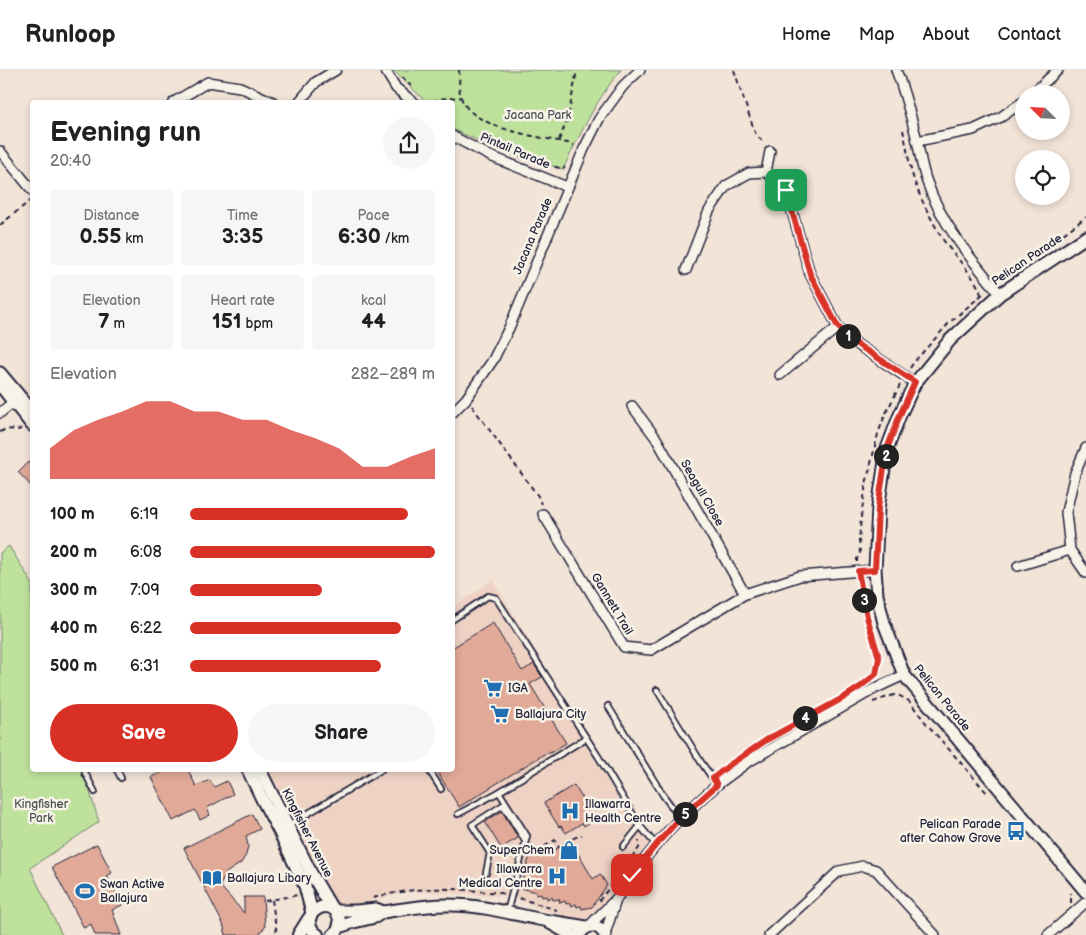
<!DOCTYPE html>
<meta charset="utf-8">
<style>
:root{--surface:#fff;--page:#f6f6f6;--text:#202124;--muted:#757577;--line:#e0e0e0;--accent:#d93025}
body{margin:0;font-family:"Balsamiq Sans",sans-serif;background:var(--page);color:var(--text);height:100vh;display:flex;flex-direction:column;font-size:19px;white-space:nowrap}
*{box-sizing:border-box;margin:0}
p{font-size:16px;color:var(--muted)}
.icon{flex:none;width:28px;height:28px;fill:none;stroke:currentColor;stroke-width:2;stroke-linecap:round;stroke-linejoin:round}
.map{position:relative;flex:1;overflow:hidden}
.drawer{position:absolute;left:30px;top:30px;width:425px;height:672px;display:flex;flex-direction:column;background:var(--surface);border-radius:5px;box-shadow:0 2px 8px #0003}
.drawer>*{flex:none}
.needle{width:32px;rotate:294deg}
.fabs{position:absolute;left:1015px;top:15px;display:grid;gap:10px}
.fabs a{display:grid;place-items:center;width:55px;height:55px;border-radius:50%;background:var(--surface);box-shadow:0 2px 8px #0003;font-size:25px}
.pin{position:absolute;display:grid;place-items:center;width:42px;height:42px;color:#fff;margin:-21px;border-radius:10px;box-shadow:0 2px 8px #0006}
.km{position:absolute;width:25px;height:25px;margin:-12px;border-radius:50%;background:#222;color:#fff;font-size:14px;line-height:25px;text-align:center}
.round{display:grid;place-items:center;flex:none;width:52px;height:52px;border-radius:26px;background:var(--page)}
.overview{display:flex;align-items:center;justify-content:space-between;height:85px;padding:0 20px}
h1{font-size:28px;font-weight:800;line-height:38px}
.stats{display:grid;grid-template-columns:repeat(3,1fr);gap:8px;height:85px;padding:5px 20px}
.stats div{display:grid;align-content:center;border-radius:5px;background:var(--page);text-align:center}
.stats b{font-size:21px;font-weight:800}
.stats small{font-size:14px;font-weight:400}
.stats p{font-size:14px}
.chart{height:140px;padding:10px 20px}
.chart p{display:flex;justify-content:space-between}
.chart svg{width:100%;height:90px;margin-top:5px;fill:var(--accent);opacity:.7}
.button{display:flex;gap:10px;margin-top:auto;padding:10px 20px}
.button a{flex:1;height:58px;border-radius:30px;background:var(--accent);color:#fff;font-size:20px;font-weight:800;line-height:58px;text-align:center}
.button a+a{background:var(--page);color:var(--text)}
ul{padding:0 20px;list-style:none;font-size:16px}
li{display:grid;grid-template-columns:80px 60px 1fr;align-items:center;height:38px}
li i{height:12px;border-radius:6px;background:var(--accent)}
header{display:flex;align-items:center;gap:30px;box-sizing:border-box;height:70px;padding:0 25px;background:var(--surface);border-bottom:1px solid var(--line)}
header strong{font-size:24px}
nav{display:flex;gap:28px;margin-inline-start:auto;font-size:18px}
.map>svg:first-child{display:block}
.built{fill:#eed3c5}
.green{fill:#bee29c;stroke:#70826c}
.building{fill:#e1aa98;stroke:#22223b}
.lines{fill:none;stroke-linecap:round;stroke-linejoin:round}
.service-casing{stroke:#22223b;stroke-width:8}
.minor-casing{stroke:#22223b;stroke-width:12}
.tertiary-casing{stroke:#22223b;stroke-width:15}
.secondary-casing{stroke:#22223b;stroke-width:16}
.path{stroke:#22223b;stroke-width:2;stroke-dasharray:5 4;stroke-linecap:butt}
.service{stroke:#f7f3e8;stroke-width:4.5}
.minor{stroke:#f7f3e8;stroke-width:9}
.tertiary{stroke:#f7f3e8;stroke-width:11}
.secondary{stroke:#f7f3e8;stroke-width:12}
.route-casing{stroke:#fff;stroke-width:10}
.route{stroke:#d93025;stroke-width:6}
.labels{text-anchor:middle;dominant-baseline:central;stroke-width:5;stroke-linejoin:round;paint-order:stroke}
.park-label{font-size:12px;fill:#495253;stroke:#f7f3e8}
.street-label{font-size:12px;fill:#22223b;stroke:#f7f3e8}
.poi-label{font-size:12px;fill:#22223b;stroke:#f7f3e8;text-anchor:start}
</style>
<header>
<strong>Runloop</strong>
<nav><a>Home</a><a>Map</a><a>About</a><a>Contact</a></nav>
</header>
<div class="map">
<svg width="1086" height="865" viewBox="0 0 1086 865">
<rect width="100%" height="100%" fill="#f3e4d8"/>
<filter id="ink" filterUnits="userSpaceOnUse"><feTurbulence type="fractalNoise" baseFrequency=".02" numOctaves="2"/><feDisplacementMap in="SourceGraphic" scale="10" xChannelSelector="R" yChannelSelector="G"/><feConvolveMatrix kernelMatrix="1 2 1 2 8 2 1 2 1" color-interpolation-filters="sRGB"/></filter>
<g filter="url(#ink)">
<polygon class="built" points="493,510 650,771 595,846 573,852 513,827 411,821 339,838 264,700 452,700 453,537"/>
<g class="green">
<path d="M393,0h228c-25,29 -41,65 -58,99l-61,-18 -46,-20 -3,-3 -1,-26h-26z"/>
<polygon points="9,476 32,513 32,700 83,700 99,752 30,798 62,865 0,865 0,483"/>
</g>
<g class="building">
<polygon points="28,392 32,397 32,417 18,402"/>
<polygon points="493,553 522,601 534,594 542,607 530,614 566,673 550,683 546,683 459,737 436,700 452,700 452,578"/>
<polygon points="167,700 188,700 196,716 210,710 214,717 227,711 233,724 207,738 210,745 200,750 195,740 173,751 151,707"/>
<polygon points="574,715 595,749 584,756 582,753 566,763 561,756 559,757 544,733"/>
<polygon points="502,741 518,768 501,778 485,752"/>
<polygon points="252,744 260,759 246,766 248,776 246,785 241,793 226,803 220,816 244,843 244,827 263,827 265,857 258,865 226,865 223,854 184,778"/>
<polygon points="570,770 593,809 600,804 607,815 592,837 582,839 581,836 577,837 576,834 572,836 570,833 566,834 565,831 560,833 559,829 553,830 552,827 547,829 546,826 542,827 541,824 536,825 536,822 520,818 530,785 532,786 540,781 543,787"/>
<polygon points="97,774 112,803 107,806 122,835 112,840 121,865 95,865 91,854 84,858 52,797"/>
</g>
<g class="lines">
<g class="service-casing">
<g id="service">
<polyline points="452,550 488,526 496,528 598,686 640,756 656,775"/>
<polyline points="657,620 701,692 717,715"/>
<polyline points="608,636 663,725 680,748"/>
<polyline points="86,700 85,703 95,722"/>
<polyline points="117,700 121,708"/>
<polyline points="429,700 441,719"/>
<polyline points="499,722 527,766 507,842"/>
<polyline points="458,744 499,722 586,668"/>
<polyline points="287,756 381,700"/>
<polyline points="623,777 640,756"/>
<polyline points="486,803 490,783 472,755 503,735 525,771"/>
</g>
</g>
<g class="minor-casing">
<g id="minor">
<polyline points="385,0 396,18 413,32"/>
<path d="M896,0c9,23 15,47 21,70 3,14 5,29 10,42 15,43 44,77 73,112"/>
<polyline points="1032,24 1058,0"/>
<polyline points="174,32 208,12 240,17 273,32"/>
<polyline points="299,32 316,12 336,0"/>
<polyline points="452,66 490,86 567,117"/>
<polyline points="917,71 973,60 1001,47 1024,31"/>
<polyline points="0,81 32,120"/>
<polyline points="766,102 770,81"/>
<polyline points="686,200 709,141 726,116 749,103 766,102 786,120 810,204 838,257 858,275 915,313"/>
<polyline points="780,305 838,257"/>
<polyline points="632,336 656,368 745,524"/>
<polyline points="0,343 18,328"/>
<polyline points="452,343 466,329 493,290 509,258 584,79 599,49 623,16 640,0"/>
<polyline points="1086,378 1075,403 1066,442 1070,480 1086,503"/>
<polyline points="543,444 624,577 651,580 745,524 800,506 875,500"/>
<polyline points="1018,496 1070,480"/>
<polyline points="588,857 617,828 632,805 656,775 680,748 717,715 748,692 874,619 904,605"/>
<polyline points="605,864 616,830"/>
<polyline points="769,865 839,801 863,796 876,800 935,865"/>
<polyline points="1048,865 1086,832"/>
</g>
</g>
<g class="tertiary-casing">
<g id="tertiary">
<polyline points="1086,167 1000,224 950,270 915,313 899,347 887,379 878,438 875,500 877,525 884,553 904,605 1086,822"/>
<polyline points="0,303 32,341"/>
<polyline points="0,315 32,355"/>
<polyline points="248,700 263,731 279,761 305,816 312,843"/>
<polyline points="260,700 311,803 331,837"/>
<path d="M336,841h20l20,-2 7,3c22,-3 45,-8 68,-7 29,0 58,8 87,14 16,3 32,5 48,8"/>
<polyline points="550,853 571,865"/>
<polyline points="339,857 354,852 375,847 383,842"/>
<path d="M317,865c-24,-21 16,-42 22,-17 2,7 -1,13 -6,17"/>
<path d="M579,865c8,-12 19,-12 26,0"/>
</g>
</g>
<g class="secondary-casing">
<g id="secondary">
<polyline points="299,865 309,849"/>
<polyline points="316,865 317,865"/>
</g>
</g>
<g class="path">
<path d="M459,0c1,8 -1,19 2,27 9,32 80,40 107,46l6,2"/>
<polyline points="734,0 755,63 764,73"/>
<polyline points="402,7 411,16"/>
<polyline points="433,32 438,29 461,27"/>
<path d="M903,60c4,17 6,36 12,53 7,19 17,38 27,55 10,16 36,41 39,57"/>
<polyline points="559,70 568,48 577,0"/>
<polyline points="520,87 563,99 565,97"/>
<polyline points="0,155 31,130"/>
<polyline points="1020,196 1086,147"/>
<polyline points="910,298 914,292 950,252 984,223"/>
<polyline points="472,336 538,426 541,434"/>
<polyline points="0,362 6,359 19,360 21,358"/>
<polyline points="857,492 857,489 860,483 859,471 861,447 866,414 878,364 885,345 900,315"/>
<polyline points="859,509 867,547 879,588 876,603 868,611"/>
<polyline points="873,632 894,625 900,626 909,631 926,653 988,724"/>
<polyline points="532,774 537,781 555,770 559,777 571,769 582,765"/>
<path d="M373,828c37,-10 67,-11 105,-7 9,1 18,1 27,3"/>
<polyline points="519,828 557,840"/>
<polyline points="272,830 277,865"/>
<polyline points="265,831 298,825"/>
<polyline points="599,831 639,778 639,771"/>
<polyline points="1071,833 1071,823"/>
</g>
<use href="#service" class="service"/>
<use href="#minor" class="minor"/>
<use href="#tertiary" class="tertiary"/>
<use href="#secondary" class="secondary"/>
</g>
</g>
<g class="lines" filter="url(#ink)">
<g class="route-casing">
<polyline id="route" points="632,805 656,775 680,748 717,715 713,708 728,696 768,669 843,628 860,617 876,604 879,588 867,547 858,501 875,500 878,438 887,379 899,347 915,312 858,275 838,257 810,204 786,120"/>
</g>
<use href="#route" class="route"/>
</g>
<defs>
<g id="supermarket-bare" transform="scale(1.5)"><path d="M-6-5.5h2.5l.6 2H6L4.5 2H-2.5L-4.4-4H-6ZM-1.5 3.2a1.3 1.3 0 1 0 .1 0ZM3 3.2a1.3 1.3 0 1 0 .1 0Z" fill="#1f6fb2" stroke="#f7f3e8" stroke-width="2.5" paint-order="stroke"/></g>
<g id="hospital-bare" transform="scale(1.5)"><path d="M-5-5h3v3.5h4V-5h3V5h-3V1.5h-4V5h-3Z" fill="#1f6fb2" stroke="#f7f3e8" stroke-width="2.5" paint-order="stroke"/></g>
<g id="bus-bare" transform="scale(1.5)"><path d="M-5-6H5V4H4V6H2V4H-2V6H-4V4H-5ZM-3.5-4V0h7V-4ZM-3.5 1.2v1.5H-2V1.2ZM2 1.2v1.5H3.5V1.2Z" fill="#1f6fb2" stroke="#f7f3e8" stroke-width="2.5" paint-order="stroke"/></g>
<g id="shop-bare" transform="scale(1.5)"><path d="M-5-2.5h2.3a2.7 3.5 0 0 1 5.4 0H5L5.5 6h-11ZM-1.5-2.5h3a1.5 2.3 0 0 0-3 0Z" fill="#1f6fb2" stroke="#f7f3e8" stroke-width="2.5" paint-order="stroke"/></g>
<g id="library-bare" transform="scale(1.5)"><path d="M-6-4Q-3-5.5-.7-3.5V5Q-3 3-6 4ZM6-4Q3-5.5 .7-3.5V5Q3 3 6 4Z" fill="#1f6fb2" stroke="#f7f3e8" stroke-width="2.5" paint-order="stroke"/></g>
<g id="stadium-bare" transform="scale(1.5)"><path d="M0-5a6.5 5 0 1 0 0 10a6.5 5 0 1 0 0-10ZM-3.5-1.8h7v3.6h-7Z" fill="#1f6fb2" stroke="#f7f3e8" stroke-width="2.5" paint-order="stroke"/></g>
</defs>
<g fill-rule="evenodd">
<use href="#supermarket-bare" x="493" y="618"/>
<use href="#supermarket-bare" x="500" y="644"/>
<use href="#hospital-bare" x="570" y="741"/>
<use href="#bus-bare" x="1016" y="761"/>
<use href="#shop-bare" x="569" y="780"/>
<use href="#hospital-bare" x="557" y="806"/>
<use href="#library-bare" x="212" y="808"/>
<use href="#stadium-bare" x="85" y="821"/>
</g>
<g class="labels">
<g class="park-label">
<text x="538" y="45">Jacana Park</text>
<text x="41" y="734">Kingfisher<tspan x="41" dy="14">Park</tspan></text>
</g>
<g class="street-label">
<text transform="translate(515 81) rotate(23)">Pintail Parade</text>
<text transform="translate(533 166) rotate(-67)">Jacana Parade</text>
<text transform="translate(1027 190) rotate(-34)">Pelican Parade</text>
<text transform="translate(702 423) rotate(60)">Seagull Close</text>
<text transform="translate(612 534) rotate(59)">Gannett Trail</text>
<text transform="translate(942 628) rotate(51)">Pelican Parade</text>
<text transform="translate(307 763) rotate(63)">Kingfisher Avenue</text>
</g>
<g class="poi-label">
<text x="508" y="618">IGA</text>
<text x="515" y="644">Ballajura City</text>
<text x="585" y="734">Illawarra<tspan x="585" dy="14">Health Centre</tspan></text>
<text x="1001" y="754" text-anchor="end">Pelican Parade<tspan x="1001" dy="14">after Cahow Grove</tspan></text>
<text x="554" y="780" text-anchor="end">SuperChem</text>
<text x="542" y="799" text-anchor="end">Illawarra<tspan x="542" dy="14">Medical Centre</tspan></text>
<text x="227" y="808">Ballajura Libary</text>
<text x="100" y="814">Swan Active<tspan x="100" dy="14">Ballajura</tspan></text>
</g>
</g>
</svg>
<div class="fabs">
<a><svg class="needle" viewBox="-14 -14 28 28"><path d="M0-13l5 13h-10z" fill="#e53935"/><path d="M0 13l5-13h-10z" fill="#757577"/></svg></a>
<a><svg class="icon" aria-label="locate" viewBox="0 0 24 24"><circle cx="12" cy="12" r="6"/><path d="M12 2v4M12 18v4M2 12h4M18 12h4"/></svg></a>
</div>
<div class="pin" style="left:786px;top:120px;background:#1e9e55"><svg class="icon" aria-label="arrive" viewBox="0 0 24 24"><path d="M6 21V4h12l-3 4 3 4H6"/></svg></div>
<div class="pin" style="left:632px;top:805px;background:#d93025"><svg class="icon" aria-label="check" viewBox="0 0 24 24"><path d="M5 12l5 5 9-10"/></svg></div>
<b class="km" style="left:848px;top:266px">1</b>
<b class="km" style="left:886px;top:386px">2</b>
<b class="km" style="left:864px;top:530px">3</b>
<b class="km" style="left:805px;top:648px">4</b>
<b class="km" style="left:685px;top:744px">5</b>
<section class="drawer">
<div class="overview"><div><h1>Evening run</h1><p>20:40</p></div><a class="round"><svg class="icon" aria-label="share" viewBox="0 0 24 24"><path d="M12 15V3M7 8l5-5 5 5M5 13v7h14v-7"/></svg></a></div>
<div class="stats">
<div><p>Distance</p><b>0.55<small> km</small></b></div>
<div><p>Time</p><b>3:35</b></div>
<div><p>Pace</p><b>6:30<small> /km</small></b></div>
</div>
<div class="stats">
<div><p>Elevation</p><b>7<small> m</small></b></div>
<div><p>Heart rate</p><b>151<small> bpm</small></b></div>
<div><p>kcal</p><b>44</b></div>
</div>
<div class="chart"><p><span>Elevation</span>282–289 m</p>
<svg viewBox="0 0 160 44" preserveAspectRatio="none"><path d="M0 44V29L10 20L20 15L30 11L40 6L50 6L60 11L70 11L80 15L90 15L100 20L110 24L120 29L130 38L140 38L150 33L160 29V44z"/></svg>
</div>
<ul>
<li><b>100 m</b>6:19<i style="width:89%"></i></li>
<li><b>200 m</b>6:08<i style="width:100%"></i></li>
<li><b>300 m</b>7:09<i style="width:54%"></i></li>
<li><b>400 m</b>6:22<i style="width:86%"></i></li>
<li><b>500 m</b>6:31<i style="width:78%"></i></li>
</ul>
<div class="button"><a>Save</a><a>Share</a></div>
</section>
</div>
